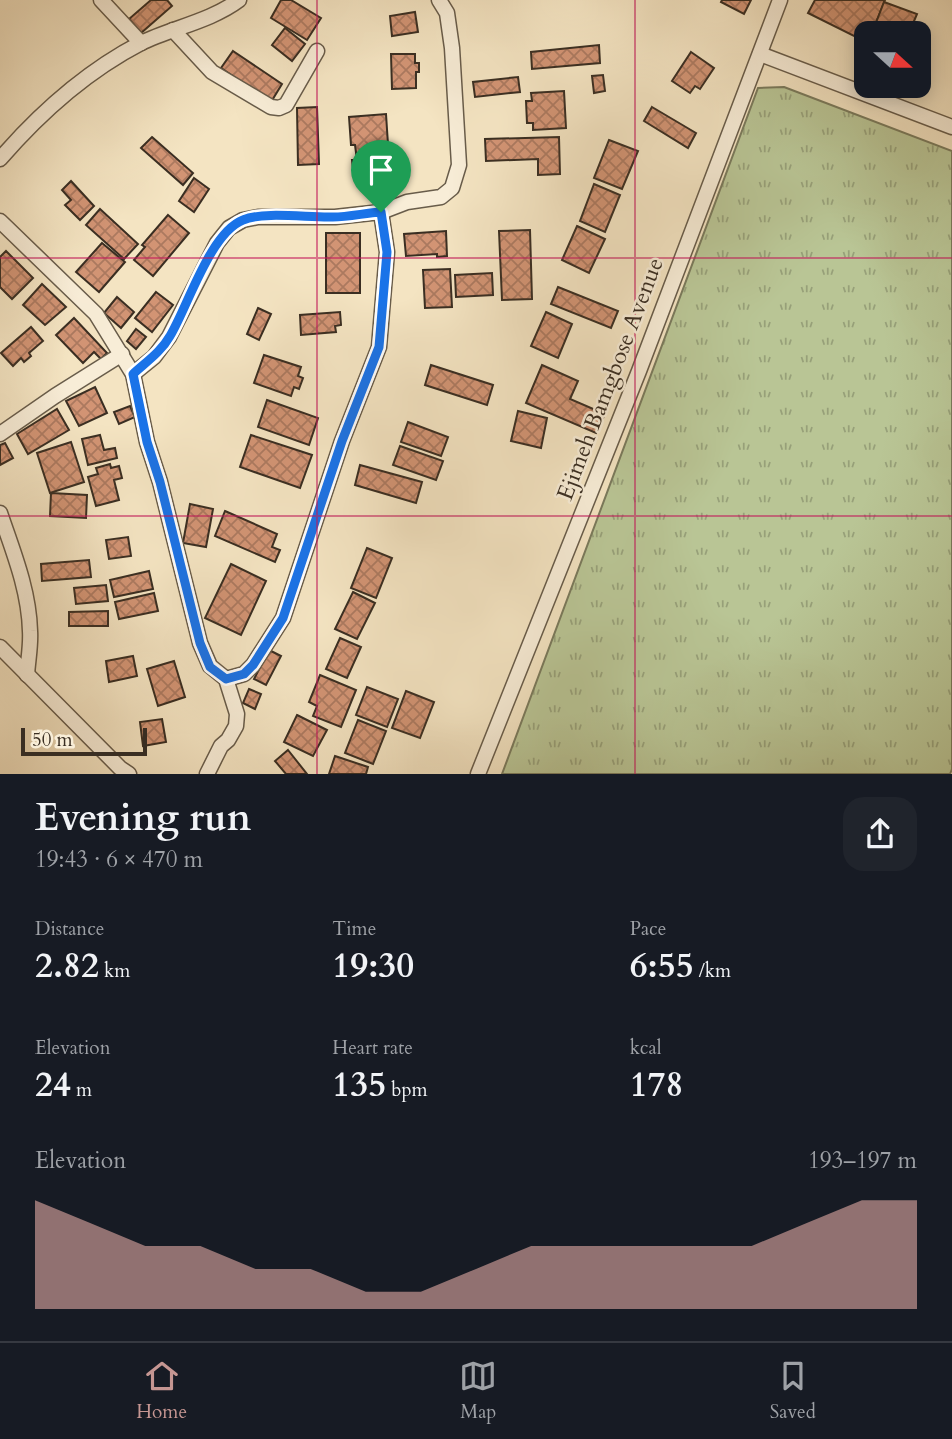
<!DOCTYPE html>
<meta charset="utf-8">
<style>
:root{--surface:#171b24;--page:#20242c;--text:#f1f3f6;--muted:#9ea1a6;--line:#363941;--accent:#c59692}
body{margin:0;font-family:Cardo,serif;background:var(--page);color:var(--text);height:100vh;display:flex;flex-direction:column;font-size:26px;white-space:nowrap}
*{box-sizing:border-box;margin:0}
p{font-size:23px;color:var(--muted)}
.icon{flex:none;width:38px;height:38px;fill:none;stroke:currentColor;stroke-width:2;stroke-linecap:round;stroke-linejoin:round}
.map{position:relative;height:774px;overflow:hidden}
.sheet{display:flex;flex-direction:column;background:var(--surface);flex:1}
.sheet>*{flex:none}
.needle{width:46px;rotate:111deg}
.tools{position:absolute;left:854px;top:21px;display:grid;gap:14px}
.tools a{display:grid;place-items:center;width:77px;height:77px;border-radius:14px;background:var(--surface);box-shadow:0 4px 18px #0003;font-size:35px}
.scale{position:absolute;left:21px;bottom:18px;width:126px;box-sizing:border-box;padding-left:7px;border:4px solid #3a2e22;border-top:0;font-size:19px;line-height:24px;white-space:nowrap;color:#3a2e22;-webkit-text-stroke:5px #f8edd7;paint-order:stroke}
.pin{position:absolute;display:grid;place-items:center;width:60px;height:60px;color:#fff;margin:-72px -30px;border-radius:50% 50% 50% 0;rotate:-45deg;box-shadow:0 0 7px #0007}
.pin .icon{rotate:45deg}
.round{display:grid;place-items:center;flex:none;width:74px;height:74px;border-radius:21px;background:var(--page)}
.overview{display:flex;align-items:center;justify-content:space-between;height:119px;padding:0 35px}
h1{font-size:38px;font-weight:700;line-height:52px}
.figures{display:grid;grid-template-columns:repeat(3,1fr);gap:10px;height:119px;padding:7px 35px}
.figures div{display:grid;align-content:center}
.figures b{font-size:35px;font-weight:700}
.figures small{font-size:19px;font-weight:400}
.figures p{font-size:19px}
.chart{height:196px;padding:14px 35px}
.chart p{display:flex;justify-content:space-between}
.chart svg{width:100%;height:126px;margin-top:7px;fill:var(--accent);opacity:.7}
.tab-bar{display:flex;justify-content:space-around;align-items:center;height:98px;border-top:2px solid var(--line);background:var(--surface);font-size:19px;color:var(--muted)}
.tab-bar a{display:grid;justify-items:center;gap:4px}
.tab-bar .active{color:var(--accent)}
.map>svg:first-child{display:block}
.grass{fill:url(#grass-tufts);stroke:#7a7a5c;stroke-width:2}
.building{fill:url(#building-cross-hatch);stroke:#3a2e22;stroke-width:2}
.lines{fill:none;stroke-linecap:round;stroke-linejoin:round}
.street-casing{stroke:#685c4a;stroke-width:17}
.street{stroke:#f8edd7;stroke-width:14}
.route-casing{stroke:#fff;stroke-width:14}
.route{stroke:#1a73e8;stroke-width:9}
.grid{fill:none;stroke:#c2185b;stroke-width:2;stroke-opacity:0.55}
.labels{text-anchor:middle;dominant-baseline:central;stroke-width:5;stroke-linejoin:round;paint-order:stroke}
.street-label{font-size:23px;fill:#3a2e22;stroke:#f8edd7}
</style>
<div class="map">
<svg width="952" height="774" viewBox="0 0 952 774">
<defs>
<pattern id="grass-tufts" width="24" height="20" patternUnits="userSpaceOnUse" patternTransform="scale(1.75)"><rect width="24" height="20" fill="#b9c595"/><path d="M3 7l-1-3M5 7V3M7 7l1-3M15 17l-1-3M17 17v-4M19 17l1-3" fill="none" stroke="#97a079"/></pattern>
<pattern id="building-cross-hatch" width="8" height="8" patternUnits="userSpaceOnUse" patternTransform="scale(1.75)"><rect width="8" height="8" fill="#d29474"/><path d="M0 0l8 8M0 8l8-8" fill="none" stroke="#ab795f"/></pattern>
</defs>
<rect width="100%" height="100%" fill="#f4e4c2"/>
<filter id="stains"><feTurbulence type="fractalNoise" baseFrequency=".00286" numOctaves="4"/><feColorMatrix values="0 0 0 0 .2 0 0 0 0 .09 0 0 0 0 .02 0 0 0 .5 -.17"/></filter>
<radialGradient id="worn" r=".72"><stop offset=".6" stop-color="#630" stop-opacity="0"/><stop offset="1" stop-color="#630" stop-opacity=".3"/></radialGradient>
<polygon class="grass" points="784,87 952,151 952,769 950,774 502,774 758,88"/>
<g class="building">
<polygon points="151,0 167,0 172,6 141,33 129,19"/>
<polygon points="281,0 291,0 321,18 307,40 271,18"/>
<polygon points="722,0 751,0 744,14 721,2"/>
<polygon points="815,0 885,0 872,33 866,33 866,42 808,13"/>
<polygon points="884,2 917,14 909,33 872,33"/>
<polygon points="415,12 418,32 392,36 390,16"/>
<polygon points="285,28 305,44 292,61 272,45"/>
<polygon points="599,45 600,63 532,69 531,52"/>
<polygon points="233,51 282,84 271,102 221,68"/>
<polygon points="691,52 714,68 700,89 695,86 690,93 672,81"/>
<polygon points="391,54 415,54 415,63 419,63 419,72 416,72 416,88 392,89"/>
<polygon points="603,75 605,91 594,93 592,76"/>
<polygon points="518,77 520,92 475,97 473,82"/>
<polygon points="564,91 566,128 533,130 533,123 527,123 526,101 532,101 531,93"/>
<polygon points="317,107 319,164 298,165 297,108"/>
<polygon points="652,107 696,133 688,148 644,121"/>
<polygon points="386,114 390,175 354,178 352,160 357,160 355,145 351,145 349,117"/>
<polygon points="152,137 193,173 183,185 141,148"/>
<polygon points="559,137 560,174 538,175 538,159 486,161 485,139"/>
<polygon points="609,140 638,151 622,189 594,178"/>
<polygon points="194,178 209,189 194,212 179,201"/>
<polygon points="71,181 94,206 80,220 65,205 71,200 62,190"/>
<polygon points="594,184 620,195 605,232 580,221"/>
<polygon points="100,209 138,244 124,259 86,225"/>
<polygon points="168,215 189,233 153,276 134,260 145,247 142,245"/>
<polygon points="577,226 605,239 589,273 562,260"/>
<polygon points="530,230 532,299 502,300 499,231"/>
<polygon points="446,231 447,256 437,257 437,254 406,256 404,234"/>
<rect x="326" y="233" width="34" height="60"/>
<polygon points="102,243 125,262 99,292 76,272"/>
<polygon points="6,251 33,278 12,299 0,287 0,257"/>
<polygon points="450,269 452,307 425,308 423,270"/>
<polygon points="492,273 493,295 456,297 455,275"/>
<polygon points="42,284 66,307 45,325 23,305"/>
<polygon points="558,287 618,311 611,328 551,304"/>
<polygon points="156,292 173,305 152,332 135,318"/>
<polygon points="117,297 134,312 121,328 104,313"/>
<polygon points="258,308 271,314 259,340 247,334"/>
<polygon points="340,312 341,325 335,326 336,332 301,335 300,315"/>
<polygon points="546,312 572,324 558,358 531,346"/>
<polygon points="74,318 107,353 101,359 94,352 83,363 56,335"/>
<polygon points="31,327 43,341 29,353 31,356 24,362 21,358 13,366 1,353"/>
<polygon points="136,329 146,337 136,349 127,341"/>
<polygon points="264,355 301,367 298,376 303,378 299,389 294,387 291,396 254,383"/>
<polygon points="431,365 493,385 487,405 425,385"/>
<polygon points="542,365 578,381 570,399 605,414 596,433 526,403"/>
<polygon points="95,387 107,413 79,426 66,401"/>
<polygon points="267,400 318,418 309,445 258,427"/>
<polygon points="130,406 135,417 119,424 114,412"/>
<polygon points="57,409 69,430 28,454 17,434"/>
<polygon points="518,411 547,418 541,448 511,441"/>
<polygon points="408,422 448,437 441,456 401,442"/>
<polygon points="100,435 104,450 115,448 117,458 88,465 82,439"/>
<polygon points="251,435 312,455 300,488 240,467"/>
<polygon points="71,442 84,482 50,493 37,453"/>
<polygon points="5,443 13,458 0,465 0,445"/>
<polygon points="400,446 443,461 436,480 393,465"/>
<polygon points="110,464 111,468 119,466 122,478 114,480 119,500 96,506 88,477 98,474 96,468"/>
<polygon points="360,465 422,482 416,503 355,485"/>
<polygon points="51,493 87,495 86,518 50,516"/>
<polygon points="190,504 213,509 206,547 183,543"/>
<polygon points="225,511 277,534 272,547 280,550 275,562 215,536"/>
<polygon points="128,537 131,556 109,559 106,540"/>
<polygon points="367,548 392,558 376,598 351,588"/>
<polygon points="89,560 91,577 42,581 41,564"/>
<polygon points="231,564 266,581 241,635 205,618"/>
<polygon points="149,571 153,589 114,597 110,580"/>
<polygon points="106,585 108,601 76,604 74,588"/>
<polygon points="353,592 375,603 357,639 335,629"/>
<polygon points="154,593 158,611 119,619 115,602"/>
<polygon points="108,611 108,626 69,626 69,612"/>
<polygon points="340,638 361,647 347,678 326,669"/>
<polygon points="269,650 281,656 266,685 254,679"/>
<polygon points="133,656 137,676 109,682 106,661"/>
<polygon points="174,661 185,697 158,706 147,669"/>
<polygon points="320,675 356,690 341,727 313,716 317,706 309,702"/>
<polygon points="367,687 398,699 387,727 356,715"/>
<polygon points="249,689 261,694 255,709 243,703"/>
<polygon points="406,691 434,702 420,738 392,728"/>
<polygon points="297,715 327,730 313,756 284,742"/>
<polygon points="162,719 166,742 143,746 140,722"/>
<polygon points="358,720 386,731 373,764 345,753"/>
<polygon points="288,750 307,774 286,774 275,761"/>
<polygon points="335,756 368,767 366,774 329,774"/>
</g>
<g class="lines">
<g class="street-casing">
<g id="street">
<polyline points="101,0 141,43"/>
<polyline points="173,30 212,72 271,107 279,108 286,105 317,51"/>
<polyline points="760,54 952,127"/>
<path d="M0,159c39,-45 87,-88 141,-116 31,-15 70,-22 98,-43"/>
<polyline points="0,221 96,314 133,374 147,442 160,482 200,643 210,666 226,679 237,714 236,726 228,740 221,746 207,774"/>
<polyline points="133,374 154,357 169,337 217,243 229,228 243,220 258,217 335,217 381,212 407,202 441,197 452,188 459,165 452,48 447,13 439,0"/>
<polyline points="0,434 55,396 122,354"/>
<path d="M0,513c13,38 29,77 30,118 1,14 -2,29 -3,44"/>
<polyline points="0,647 120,768 129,774"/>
<polyline points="226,679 244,674 253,665 283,618 342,441 379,347 387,252 381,212"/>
<polyline points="478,774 639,371 780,0"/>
</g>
</g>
<use href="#street" class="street"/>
</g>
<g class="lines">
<g class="route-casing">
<path id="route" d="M381,212l6,40 -8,95 -37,94 -59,177 -30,47 -9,9 -18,5 -16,-12 -10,-24 -40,-161 -13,-40 -14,-68c13,-12 28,-22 37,-38 18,-30 40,-103 73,-116 21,-9 66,-2 90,-3 16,0 32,-4 48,-5z"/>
</g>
<use href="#route" class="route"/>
</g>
<path class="grid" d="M317,0v774M635,0v774M0,258h952M0,516h952"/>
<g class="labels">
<g class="street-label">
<text transform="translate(610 379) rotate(-69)">Ejimeh Bamgbose Avenue</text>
</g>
</g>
<rect width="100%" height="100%" filter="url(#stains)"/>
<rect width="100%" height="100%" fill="url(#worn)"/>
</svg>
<div class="tools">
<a><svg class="needle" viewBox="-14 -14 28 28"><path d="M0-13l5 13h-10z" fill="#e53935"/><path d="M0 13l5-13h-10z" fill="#9ea1a6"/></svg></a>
</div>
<div class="scale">50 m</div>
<div class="pin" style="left:381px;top:212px;background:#1e9e55"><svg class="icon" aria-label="arrive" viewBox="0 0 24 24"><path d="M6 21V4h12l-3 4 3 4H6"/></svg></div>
</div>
<section class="sheet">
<div class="overview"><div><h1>Evening run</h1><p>19:43 · 6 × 470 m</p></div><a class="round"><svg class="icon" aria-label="share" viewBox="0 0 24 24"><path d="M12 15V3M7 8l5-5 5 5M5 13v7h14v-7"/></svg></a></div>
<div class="figures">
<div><p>Distance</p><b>2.82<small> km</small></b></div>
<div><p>Time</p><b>19:30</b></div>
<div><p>Pace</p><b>6:55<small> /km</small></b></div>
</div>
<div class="figures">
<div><p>Elevation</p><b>24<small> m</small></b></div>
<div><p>Heart rate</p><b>135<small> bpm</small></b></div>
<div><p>kcal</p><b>178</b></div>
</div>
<div class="chart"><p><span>Elevation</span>193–197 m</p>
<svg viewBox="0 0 160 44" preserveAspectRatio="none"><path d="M0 44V6L10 14L20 22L30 22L40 30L50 30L60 38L70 38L80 30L90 22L100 22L110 22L120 22L130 22L140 14L150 6L160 6V44z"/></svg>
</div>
</section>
<nav class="tab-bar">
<a class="active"><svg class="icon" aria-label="home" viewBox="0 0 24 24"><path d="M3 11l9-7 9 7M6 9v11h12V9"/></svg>Home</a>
<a><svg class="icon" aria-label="map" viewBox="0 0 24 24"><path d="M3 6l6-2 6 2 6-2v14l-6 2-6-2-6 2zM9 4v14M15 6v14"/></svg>Map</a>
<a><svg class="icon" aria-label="saved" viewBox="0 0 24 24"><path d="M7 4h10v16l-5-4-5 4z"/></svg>Saved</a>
</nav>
